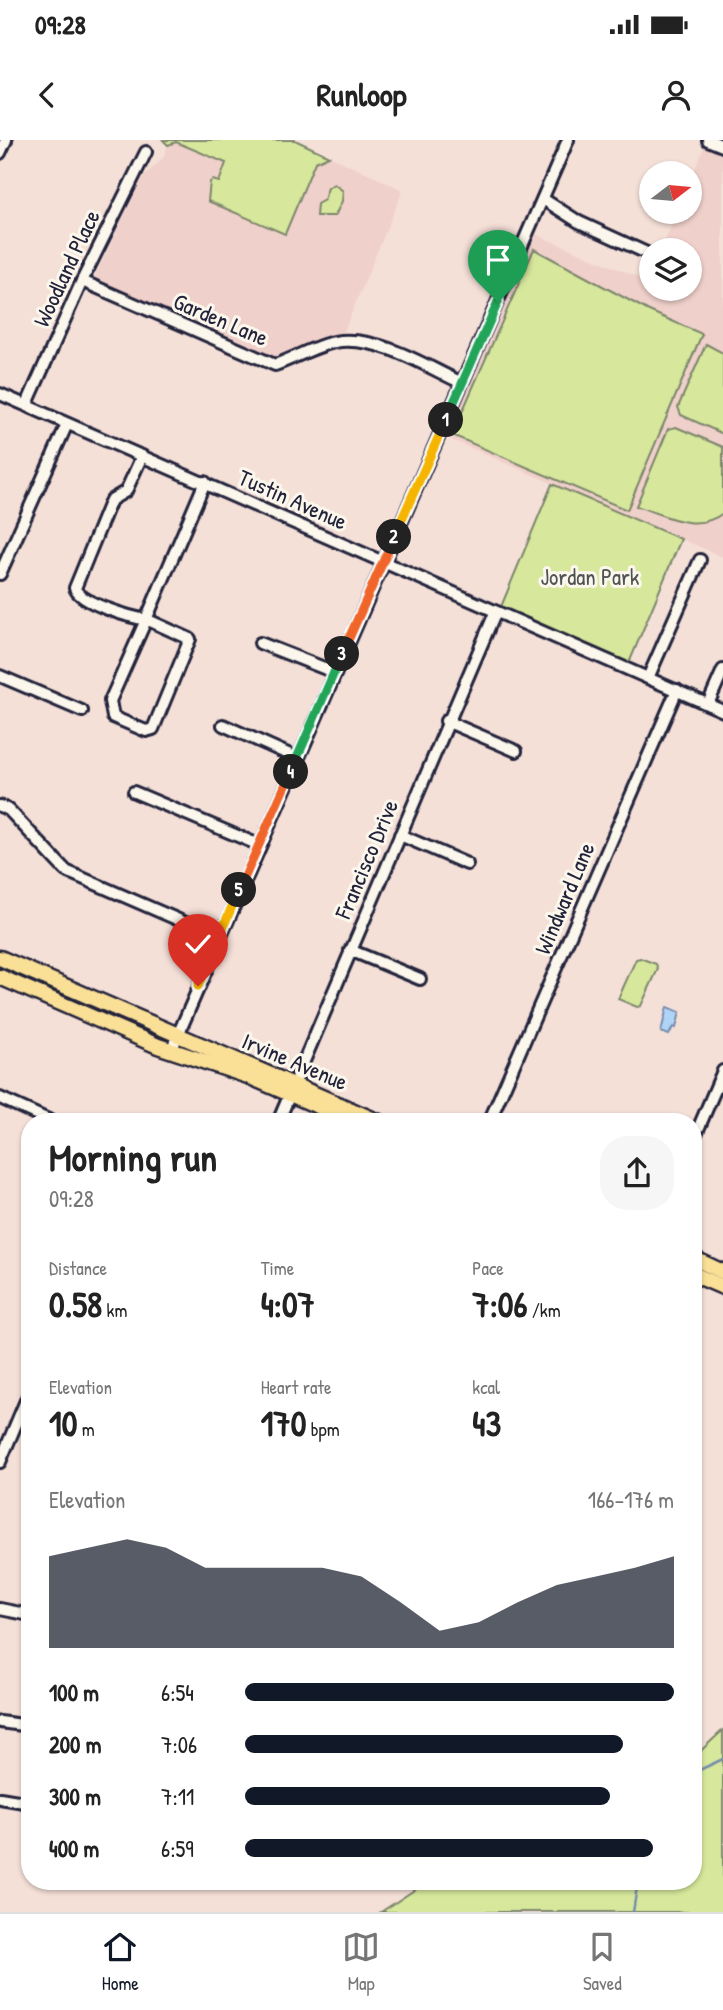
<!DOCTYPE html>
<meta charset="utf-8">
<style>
:root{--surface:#fff;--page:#f6f6f6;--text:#222;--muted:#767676;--line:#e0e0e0;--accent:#111827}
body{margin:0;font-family:"Patrick Hand",sans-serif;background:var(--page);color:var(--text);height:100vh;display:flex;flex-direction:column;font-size:26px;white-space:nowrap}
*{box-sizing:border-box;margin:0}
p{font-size:23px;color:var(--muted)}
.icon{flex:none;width:38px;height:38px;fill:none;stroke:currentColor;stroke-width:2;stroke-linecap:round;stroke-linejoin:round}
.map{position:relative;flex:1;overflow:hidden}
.details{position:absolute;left:21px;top:973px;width:681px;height:777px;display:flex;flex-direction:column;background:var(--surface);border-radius:28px;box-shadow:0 2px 5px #0004}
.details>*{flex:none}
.needle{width:46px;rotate:74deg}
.buttons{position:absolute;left:639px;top:21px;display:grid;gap:14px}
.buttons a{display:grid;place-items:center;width:63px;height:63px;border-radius:50%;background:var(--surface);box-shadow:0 2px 5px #0004;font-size:35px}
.pin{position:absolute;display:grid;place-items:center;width:60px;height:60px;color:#fff;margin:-72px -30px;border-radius:50% 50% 50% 0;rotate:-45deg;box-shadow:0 0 7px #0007}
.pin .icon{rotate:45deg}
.km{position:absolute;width:35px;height:35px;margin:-18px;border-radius:50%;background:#222;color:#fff;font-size:19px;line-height:35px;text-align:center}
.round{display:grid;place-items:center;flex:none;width:74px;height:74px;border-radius:28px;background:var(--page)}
.overview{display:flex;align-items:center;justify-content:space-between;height:119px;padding:0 28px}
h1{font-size:38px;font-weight:800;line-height:52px}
.figures{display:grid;grid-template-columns:repeat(3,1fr);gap:10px;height:119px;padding:7px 28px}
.figures div{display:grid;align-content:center}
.figures b{font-size:35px;font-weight:800}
.figures small{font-size:19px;font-weight:400}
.figures p{font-size:19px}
.chart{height:196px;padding:14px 28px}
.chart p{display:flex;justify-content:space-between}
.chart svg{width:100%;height:126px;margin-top:7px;fill:var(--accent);opacity:.7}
ul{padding:0 28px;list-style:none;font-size:23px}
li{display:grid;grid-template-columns:112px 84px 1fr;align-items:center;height:52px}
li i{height:18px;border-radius:9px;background:var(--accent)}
.status{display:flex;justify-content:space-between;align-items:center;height:49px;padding:0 35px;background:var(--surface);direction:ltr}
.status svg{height:19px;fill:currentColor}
header{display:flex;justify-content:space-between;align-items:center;height:91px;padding:0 28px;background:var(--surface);font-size:32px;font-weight:800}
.tab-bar{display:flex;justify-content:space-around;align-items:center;height:98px;border-top:2px solid var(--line);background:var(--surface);font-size:19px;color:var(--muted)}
.tab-bar a{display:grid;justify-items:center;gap:4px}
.tab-bar .current{color:var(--accent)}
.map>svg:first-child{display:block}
.built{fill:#f0d0ca}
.green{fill:#d7e89c;stroke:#7c856c;stroke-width:2}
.water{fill:#b0d4f8;stroke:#778dac;stroke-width:2}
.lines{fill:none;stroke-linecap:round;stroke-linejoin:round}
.stream{stroke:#778dac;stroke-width:2.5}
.minor-casing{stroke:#22223b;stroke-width:16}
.major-casing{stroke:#22223b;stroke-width:19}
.minor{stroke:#fbf7ec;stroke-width:10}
.major{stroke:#fadf96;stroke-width:14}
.split-1-casing{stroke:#fff;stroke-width:14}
.split-2-casing{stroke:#fff;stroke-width:14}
.split-3-casing{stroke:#fff;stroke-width:14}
.split-4-casing{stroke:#fff;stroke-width:14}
.split-5-casing{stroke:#fff;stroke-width:14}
.split-6-casing{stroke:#fff;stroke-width:14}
.split-1{stroke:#22a559;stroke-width:9}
.split-2{stroke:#f5b400;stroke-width:9}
.split-3{stroke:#f0652b;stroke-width:9}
.split-4{stroke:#22a559;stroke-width:9}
.split-5{stroke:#f0652b;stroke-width:9}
.split-6{stroke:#f5b400;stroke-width:9}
.labels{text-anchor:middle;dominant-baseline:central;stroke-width:6;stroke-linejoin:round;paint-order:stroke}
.street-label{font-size:23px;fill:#22223b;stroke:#fbf7ec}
.park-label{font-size:23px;fill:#4f5453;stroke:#fbf7ec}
</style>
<div class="status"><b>09:28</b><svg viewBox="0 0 49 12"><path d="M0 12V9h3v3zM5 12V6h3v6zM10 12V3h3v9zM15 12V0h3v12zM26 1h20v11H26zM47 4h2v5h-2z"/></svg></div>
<header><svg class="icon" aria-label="back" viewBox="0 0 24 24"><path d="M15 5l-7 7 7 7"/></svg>Runloop<svg class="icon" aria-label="person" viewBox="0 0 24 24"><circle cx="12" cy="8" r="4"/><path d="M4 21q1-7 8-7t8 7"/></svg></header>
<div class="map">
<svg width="723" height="1772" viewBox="0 0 723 1772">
<rect width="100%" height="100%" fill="#f5e0d8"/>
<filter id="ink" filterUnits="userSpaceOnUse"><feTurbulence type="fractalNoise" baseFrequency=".0143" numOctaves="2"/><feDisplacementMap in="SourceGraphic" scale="14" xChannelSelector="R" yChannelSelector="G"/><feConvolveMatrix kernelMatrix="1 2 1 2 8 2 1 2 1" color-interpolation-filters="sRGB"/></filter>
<g filter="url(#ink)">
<g class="built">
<polygon points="163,0 295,0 403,50 342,196 276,219 94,138 142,38 163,18 168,5"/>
<polygon points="704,7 723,15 723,417 445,297 535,94 647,141 651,133 651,149 690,149 690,110 661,110 677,72 690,72 690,41"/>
</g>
<g class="green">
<polygon points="163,0 295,0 329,16 315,22 285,94 208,61 210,42 213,40 219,42 226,23 176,2 168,5"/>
<polygon points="334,44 343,51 342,61 335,76 316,76 317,64 324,60 328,48"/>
<polygon points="534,109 649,171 702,194 627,370 452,295"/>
<polygon points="706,204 723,213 723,294 681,275 678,267"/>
<path d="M676,287l47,20v66c-27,21 -58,2 -87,-7l32,-77z"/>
<polygon points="552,344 681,399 627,528 498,474"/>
<polygon points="640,818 656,824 658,829 641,866 637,867 618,859 636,819"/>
<polygon points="723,1590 723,1772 381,1772 428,1741 693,1741 693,1618"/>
</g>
<polygon class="water" points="667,867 680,872 676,888 673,887 669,895 661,892"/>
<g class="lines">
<g class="stream">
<polyline points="693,1633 723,1619"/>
<polyline points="633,1772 638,1741"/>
</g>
<g class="minor-casing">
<g id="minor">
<polyline points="708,0 723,6"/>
<polyline points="0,13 6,0"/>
<polyline points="543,59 579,82 651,115"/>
<path d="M82,141l193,84c20,-7 45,-22 66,-24 42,-3 84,25 121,42"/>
<polyline points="0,254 723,571"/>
<polyline points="27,264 82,141 146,12"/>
<path d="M142,316l-16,35 -15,9 -36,88c4,15 58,30 73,32l42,19 -37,90 -7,2 -33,-14 -3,-16 36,-81"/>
<polyline points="0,434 67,284"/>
<polyline points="148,475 205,342"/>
<polyline points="260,503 334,532"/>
<polyline points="0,536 82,571"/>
<polyline points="648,538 700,420"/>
<polyline points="708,564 723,530"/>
<polyline points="446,581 516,611"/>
<polyline points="223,585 297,618"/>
<polyline points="134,652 259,705"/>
<polyline points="0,666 9,670 66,731 218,797"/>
<polyline points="400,695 467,724"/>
<polyline points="350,810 420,839"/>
<polyline points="171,911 568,0"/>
<polyline points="0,958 53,982"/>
<polyline points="278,982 495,473"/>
<polyline points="489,982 677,550"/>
<polyline points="693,1001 723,931"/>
<polyline points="0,1322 30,1251"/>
<polyline points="0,1469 30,1475"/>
<polyline points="0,1582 30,1586"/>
<polyline points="0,1658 30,1663"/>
</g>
</g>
<g class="major-casing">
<g id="major">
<polyline points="0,818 379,982"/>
<polyline points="0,837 158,906 248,936 355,982"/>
<polyline points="693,1118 723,1132"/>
<polyline points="693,1134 723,1147"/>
</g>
</g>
<use href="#minor" class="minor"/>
<use href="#major" class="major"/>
</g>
</g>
<g class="lines" filter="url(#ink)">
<g class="split-1-casing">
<polyline id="split-1" points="446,280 498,162"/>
</g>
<g class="split-2-casing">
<polyline id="split-2" points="394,397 446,280"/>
</g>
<g class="split-3-casing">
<polyline id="split-3" points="342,514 394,397"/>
</g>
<g class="split-4-casing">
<polyline id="split-4" points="291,632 342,514"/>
</g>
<g class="split-5-casing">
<polyline id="split-5" points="239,750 291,632"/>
</g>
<g class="split-6-casing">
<polyline id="split-6" points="198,846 239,750"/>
</g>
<use href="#split-1" class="split-1"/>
<use href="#split-2" class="split-2"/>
<use href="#split-3" class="split-3"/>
<use href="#split-4" class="split-4"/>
<use href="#split-5" class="split-5"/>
<use href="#split-6" class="split-6"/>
</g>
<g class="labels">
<g class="street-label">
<text transform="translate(66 128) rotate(-65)">Woodland Place</text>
<text transform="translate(221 179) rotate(23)">Garden Lane</text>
<text transform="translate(293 359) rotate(24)">Tustin Avenue</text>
<text transform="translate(366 719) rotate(-67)">Francisco Drive</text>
<text transform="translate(564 758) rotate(-67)">Windward Lane</text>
<text transform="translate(295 921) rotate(23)">Irvine Avenue</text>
</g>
<g class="park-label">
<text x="590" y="436">Jordan Park</text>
</g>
</g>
</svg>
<div class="buttons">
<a><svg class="needle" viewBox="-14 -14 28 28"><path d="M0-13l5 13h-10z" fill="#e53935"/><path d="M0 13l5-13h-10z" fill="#767676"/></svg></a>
<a><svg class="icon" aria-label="layers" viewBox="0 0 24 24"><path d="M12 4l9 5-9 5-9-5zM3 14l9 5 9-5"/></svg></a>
</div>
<div class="pin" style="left:498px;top:162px;background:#1e9e55"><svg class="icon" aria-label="arrive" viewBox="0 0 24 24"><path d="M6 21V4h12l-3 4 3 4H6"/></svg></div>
<div class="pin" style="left:198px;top:846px;background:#d93025"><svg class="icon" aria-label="check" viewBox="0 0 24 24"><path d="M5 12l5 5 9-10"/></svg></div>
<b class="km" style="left:446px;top:280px">1</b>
<b class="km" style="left:394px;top:397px">2</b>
<b class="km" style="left:342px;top:514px">3</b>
<b class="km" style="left:291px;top:632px">4</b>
<b class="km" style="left:239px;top:750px">5</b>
<section class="details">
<div class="overview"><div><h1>Morning run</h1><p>09:28</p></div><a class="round"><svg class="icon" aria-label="share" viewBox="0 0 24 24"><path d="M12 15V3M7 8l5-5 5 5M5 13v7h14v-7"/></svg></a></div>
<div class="figures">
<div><p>Distance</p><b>0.58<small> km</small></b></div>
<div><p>Time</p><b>4:07</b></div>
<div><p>Pace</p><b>7:06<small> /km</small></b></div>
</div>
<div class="figures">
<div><p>Elevation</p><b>10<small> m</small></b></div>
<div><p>Heart rate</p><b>170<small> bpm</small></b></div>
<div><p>kcal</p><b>43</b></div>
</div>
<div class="chart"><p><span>Elevation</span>166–176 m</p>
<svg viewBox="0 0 160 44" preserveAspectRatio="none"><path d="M0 44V12L10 9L20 6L30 9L40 16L50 16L60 16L70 16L80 19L90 28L100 38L110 35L120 28L130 22L140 19L150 16L160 12V44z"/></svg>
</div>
<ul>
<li><b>100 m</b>6:54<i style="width:100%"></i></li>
<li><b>200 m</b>7:06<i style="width:88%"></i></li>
<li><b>300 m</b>7:11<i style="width:85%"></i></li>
<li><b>400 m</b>6:59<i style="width:95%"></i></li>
</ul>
</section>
</div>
<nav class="tab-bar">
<a class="current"><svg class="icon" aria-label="home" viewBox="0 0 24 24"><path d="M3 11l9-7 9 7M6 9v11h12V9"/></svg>Home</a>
<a><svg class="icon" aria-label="map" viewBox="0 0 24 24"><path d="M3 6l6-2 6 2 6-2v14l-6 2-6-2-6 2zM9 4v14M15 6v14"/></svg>Map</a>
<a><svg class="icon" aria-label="saved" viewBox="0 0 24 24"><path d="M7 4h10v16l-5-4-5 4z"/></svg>Saved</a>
</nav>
